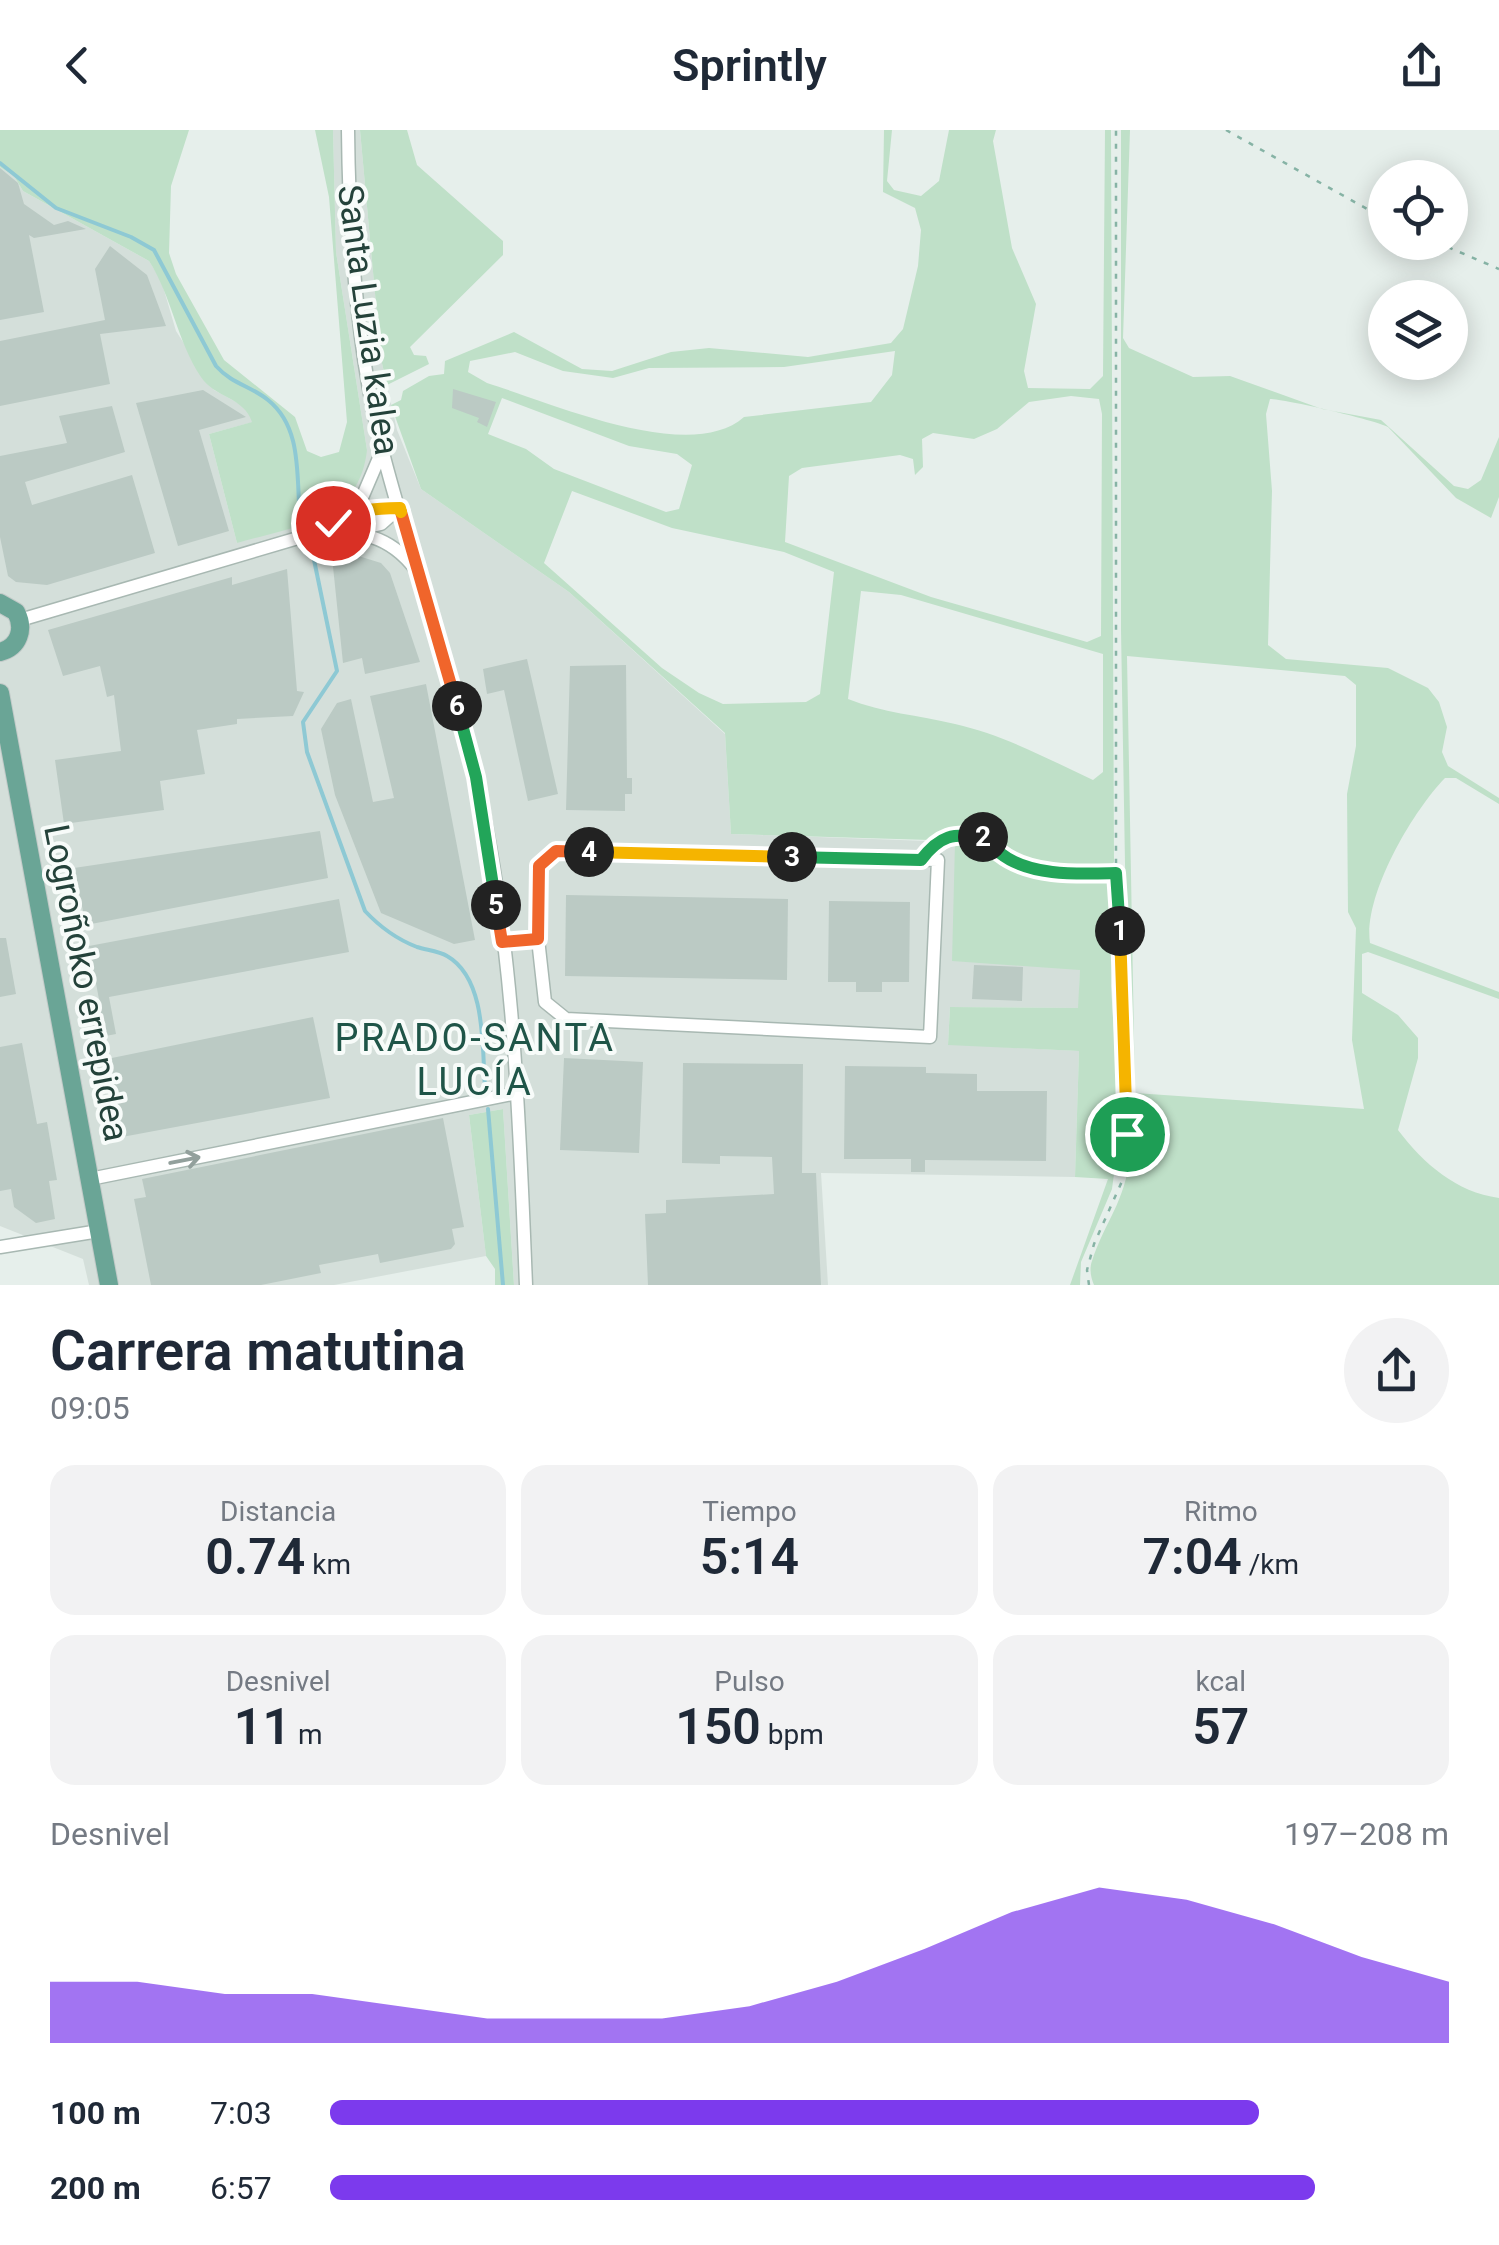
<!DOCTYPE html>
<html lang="es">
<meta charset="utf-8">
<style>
:root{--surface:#fff;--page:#f2f2f3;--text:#1f2937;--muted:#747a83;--accent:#7c3aed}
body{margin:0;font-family:Roboto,sans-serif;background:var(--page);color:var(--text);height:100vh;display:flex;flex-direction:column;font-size:38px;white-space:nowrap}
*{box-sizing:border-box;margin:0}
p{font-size:32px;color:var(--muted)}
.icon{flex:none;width:55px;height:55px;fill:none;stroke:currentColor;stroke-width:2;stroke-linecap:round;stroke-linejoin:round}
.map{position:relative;height:1155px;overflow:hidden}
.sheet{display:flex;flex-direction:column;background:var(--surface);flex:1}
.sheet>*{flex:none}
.buttons{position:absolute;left:1368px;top:30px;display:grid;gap:20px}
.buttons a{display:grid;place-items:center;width:100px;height:100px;border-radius:50%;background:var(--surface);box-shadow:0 5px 25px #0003;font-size:50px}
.pin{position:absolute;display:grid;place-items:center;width:85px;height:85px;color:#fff;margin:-42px;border:5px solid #fff;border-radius:50%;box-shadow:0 2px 10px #0007}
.km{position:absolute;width:50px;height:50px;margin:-25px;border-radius:50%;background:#222;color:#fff;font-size:28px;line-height:50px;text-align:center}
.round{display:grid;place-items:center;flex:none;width:105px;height:105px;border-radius:52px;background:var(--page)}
.head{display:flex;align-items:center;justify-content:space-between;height:170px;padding:0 50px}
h1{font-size:55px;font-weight:600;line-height:75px}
.metrics{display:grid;grid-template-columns:repeat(3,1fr);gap:15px;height:170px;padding:10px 50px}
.metrics div{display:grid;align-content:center;border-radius:25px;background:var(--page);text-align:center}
.metrics b{font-size:50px;font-weight:600}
.metrics small{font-size:28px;font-weight:400}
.metrics p{font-size:28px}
.chart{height:280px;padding:20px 50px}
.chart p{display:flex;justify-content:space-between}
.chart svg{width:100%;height:180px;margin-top:10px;fill:var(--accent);opacity:.7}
ul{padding:0 50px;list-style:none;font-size:32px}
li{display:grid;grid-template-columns:160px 120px 1fr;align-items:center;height:75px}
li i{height:25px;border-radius:12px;background:var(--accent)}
header{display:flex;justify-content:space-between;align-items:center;height:130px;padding:0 50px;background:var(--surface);font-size:45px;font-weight:600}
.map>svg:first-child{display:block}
.built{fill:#d4dfda}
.green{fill:#bfe0c8;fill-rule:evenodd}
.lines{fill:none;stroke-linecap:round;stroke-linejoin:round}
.stream{stroke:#8ec9d4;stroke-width:4}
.building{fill:#bbcac4}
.minor-casing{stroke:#a8b8b2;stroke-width:15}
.major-casing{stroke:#c2cac8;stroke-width:20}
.path{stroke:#86b3a5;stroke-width:2.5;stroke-dasharray:5 8;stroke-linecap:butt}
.minor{stroke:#fff;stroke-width:12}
.major{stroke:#6aa596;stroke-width:18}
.oneway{stroke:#92a09c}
.split-1-casing{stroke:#fff;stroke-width:20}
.split-2-casing{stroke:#fff;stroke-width:20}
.split-3-casing{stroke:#fff;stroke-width:20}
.split-4-casing{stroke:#fff;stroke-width:20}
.split-5-casing{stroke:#fff;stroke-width:20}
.split-6-casing{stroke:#fff;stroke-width:20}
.split-7-casing{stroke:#fff;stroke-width:20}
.split-8-casing{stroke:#fff;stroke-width:20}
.split-1{stroke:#f5b400;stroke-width:12}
.split-2{stroke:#22a559;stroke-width:12}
.split-3{stroke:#22a559;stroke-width:12}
.split-4{stroke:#f5b400;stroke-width:12}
.split-5{stroke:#f0652b;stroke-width:12}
.split-6{stroke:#22a559;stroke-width:12}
.split-7{stroke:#f0652b;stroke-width:12}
.split-8{stroke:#f5b400;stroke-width:12}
.labels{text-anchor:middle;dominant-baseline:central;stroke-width:8;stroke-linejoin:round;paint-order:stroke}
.street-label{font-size:35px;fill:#24423a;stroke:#f7fbf9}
.neighbourhood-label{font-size:38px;letter-spacing:2.5px;fill:#1f5548;stroke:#f7fbf9}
</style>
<header><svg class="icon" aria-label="back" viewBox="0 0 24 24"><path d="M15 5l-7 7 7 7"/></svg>Sprintly<svg class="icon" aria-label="share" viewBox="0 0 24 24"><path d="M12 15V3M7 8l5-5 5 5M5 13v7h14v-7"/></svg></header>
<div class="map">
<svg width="1499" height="1155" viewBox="0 0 1499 1155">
<rect width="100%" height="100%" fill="#e6efeb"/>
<polygon class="built" points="333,0 360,0 381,229 397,300 421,359 569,462 725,604 731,704 955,712 1080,840 1079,878 950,877 948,914 1079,921 1075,1047 821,1043 828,1155 514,1155 503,979 469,985 486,1126 334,1155 89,1155 83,1129 0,1096 0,37 14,46 23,61 149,131 161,150 176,201 214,260 247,278 253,292 209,304 237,413 367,320 336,122"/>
<g class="green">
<path d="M0,0h189l-18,56 -2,67 7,21 48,86 71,57 12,34 14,6 18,-5 8,-30 -18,-225 -14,-67h18l3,122 31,198c-8,72 -72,76 -130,93l-28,-109 43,-12c-8,-25 -37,-24 -51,-45 -24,-36 -29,-80 -52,-116l-126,-70 -9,-15 -14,-9z"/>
<polygon points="360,0 407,0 417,35 503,111 503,125 410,217 414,225 426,226 429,234 387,255 381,229"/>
<path d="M884,0h8l-5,51 7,9 27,6 18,-15 10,-51h47l-3,11 19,107 24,56 -12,67 4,17 62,1 13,-13 2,-246h6l3,732 -5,7c-47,-3 -90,1 -122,-36l-34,-4 -23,11 -199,-6 -6,-101 -156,-141 -148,-103 -30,-84 10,-5 2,-9 26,-15 15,-2 1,-13 69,-29 68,37 30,2 59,-19 38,-4 99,9 83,-14 12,-14 15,-63 3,-36 -6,-22 -32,-16zM895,221l-3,24 -21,27 -127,15c-54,48 -195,-15 -257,-34l-19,-11 2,-11 45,-9 48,19 50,7 36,-10 135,-1zM1071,266l28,3 3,15 -1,222 -14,6 -156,-45 -146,-55 4,-66 13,-8 98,-13 13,4 2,16 8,-8 -1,-28 11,-6 41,6 23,-10 32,-27zM502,268l127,48 48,8 15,11 -13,44 -13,3 -112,-43 -28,-20 -38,-15zM572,361l100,37 112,24 50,20 -14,122 -14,8 -83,2 -24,-11 -37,-25 -118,-105zM861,461l40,4 202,59v118l-10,8c-45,-21 -89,-45 -138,-56 -37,-9 -72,-11 -107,-25z"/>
<path d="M1121,0h9l-7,208 6,10 64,29 37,-1 92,33 59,11 73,66 14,3 13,-9 18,-43v60l-8,21 -35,-20 -68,-71c-13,-7 -103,-28 -118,-28l-4,15 6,77 -4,154 18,14 102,9 40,20 11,14 8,25 -5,25 6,14 51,32v6l-43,-26h-11c-33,34 -82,118 -75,165l129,49v7l-131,-47 -6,2v39l36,22 20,23v20l-20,72c26,34 58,62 101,68v87h-405c-3,-7 -5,-16 -2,-24 13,-40 33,-58 38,-106l-9,-525zM1127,526l218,20 11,9v61l-9,48 1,118 8,16 -4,112 12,69 -229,-16z"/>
<path d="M952,707l35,5c28,37 74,32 114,33l11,14 2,17 -3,80 9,143 -8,60 -31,73 -1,23h-10l38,-106 -33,-2 4,-126 -131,-6 2,-38 128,1 2,-38 -128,-9 3,-119 -13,-2z"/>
<polygon points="503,979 514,1155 495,1155 495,1139 486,1126 469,985"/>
</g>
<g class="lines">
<g class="stream">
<path d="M0,33l56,45 75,29 23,13 62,116c16,18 35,20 52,34 35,28 28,77 32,117"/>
<path d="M313,425l24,116 -34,51 4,30 58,159c15,16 31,28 52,36 9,3 22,4 30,9 40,23 35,93 38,132"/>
<polyline points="488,979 503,1155"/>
</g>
</g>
<g class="building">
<polygon points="0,38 18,53 24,74 54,95 68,91 86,99 34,108 29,105 44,182 0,190"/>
<polygon points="110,116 147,145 166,196 100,204 110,254 0,276 0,211 105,190 95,139"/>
<polygon points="453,259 496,272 487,297 477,292 479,288 452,278"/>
<polygon points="203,260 246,287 199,300 229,401 178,416 136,273"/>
<polygon points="112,276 125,322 25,352 32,375 132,345 155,423 47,455 16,452 8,446 0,407 0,326 67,313 59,286"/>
<polygon points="352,424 381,433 390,443 420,532 365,544 362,528 343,533 332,427"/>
<polygon points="287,439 297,561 304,562 293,586 237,589 237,594 197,600 205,644 160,651 164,680 64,694 55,630 121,621 114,565 107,567 100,536 63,546 48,500 232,447 232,455"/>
<polygon points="527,529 558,664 528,671 504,560 487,564 483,539"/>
<polygon points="626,535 627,648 632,648 632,664 625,664 625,681 566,680 570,536"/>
<polygon points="426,554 475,810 454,814 381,783 335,665 321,599 337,573 351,569 373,672 394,668 370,566"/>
<polygon points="320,701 328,748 86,795 74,738"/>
<polygon points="566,765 788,769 787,850 565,846"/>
<polygon points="339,769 349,822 109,867 116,904 95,908 90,881 101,880 89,816"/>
<polygon points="829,771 910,772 909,852 882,852 882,862 856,862 856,852 828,852"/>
<polygon points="0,808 6,808 16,864 0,867"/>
<polygon points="974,835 1023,837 1022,871 972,869"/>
<polygon points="313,887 330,968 122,1007 107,929"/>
<polygon points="22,913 37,994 47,992 57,1050 49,1051 55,1089 36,1093 14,1077 11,1059 0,1061 0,917"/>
<polygon points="564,928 643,932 639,1023 560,1020"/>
<polygon points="683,933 803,934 802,1043 816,1043 821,1155 648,1155 645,1084 666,1083 666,1070 774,1064 772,1027 720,1026 720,1034 682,1033"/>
<polygon points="845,936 926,937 926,943 977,944 977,961 1047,961 1046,1031 925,1030 925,1042 911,1042 911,1029 844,1029"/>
<polygon points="443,988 464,1097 452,1099 455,1114 451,1119 380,1133 378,1124 319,1135 321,1143 261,1155 151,1155 134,1069 146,1067 142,1049"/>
</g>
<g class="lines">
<g class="minor-casing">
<g id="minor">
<path d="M348,0c1,102 9,224 35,323 28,108 66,212 92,320 39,167 44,342 51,512"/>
<polyline points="348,385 399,378"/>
<polyline points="359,399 381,394 399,378"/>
<polyline points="317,402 361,370 382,321"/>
<path d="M20,490l295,-87c42,-3 74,1 101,37"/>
<polyline points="502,812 538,809 539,736 556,721 938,730 930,907 566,889 545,872 538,809"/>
<polyline points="90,1049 517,963"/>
<polyline points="0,1117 99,1101"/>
</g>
</g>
<g class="major-casing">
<g id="major">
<path d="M0,473l16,9c9,17 3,35 -16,40"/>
<polyline points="0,563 109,1155"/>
</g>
</g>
<g class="path">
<polyline points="1226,0 1385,89"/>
<polyline points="1436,112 1499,139"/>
<path d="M931,717l22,-14 34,4c31,39 84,37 129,36"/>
<polyline points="1089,1155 1087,1140 1094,1114 1123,1049 1127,1004 1116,743 1116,0"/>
</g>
<use href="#minor" class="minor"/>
<use href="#major" class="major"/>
</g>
<defs><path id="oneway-shaft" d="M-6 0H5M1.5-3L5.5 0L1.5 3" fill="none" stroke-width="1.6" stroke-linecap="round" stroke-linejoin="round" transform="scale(2.5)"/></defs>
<use class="oneway" href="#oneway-shaft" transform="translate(185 1030) rotate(-11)"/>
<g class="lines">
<g class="split-1-casing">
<polyline id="split-1" points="1120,801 1127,1004"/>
</g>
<g class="split-2-casing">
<path id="split-2" d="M983,707c7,4 10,11 17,16 30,24 80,21 116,20l4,58"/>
</g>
<g class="split-3-casing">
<path id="split-3" d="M792,727l129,3c19,-25 32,-27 62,-23"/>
</g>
<g class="split-4-casing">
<polyline id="split-4" points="589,722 792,727"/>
</g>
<g class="split-5-casing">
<polyline id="split-5" points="496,775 502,812 538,809 539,736 556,721 589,722"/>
</g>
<g class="split-6-casing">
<polyline id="split-6" points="457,576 476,647 496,775"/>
</g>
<g class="split-7-casing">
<polyline id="split-7" points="401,382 457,576"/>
</g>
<g class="split-8-casing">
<path id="split-8" d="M333,393c20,-13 43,-15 67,-15l1,4"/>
</g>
<use href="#split-1" class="split-1"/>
<use href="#split-2" class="split-2"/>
<use href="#split-3" class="split-3"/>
<use href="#split-4" class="split-4"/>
<use href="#split-5" class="split-5"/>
<use href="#split-6" class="split-6"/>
<use href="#split-7" class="split-7"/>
<use href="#split-8" class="split-8"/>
</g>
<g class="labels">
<g class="street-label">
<text transform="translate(368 190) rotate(82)">Santa Luzia kalea</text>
<text transform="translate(86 853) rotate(79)">Logroñoko errepidea</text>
</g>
<g class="neighbourhood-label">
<text x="475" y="908">PRADO-SANTA<tspan x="475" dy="44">LUCÍA</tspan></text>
</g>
</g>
</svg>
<div class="buttons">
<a><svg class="icon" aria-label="locate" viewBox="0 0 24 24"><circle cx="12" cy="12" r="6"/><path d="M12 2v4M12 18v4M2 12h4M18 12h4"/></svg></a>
<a><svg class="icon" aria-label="layers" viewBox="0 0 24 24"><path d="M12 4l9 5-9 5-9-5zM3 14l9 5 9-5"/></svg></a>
</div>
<div class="pin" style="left:1127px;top:1004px;background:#1e9e55"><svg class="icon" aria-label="arrive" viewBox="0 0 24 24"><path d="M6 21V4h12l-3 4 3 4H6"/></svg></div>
<div class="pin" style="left:333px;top:393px;background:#d93025"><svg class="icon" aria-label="check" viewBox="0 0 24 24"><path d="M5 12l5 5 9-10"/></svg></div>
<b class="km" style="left:1120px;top:801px">1</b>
<b class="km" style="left:983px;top:707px">2</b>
<b class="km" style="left:792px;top:727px">3</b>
<b class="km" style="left:589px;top:722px">4</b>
<b class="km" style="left:496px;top:775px">5</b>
<b class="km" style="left:457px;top:576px">6</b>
</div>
<section class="sheet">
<div class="head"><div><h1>Carrera matutina</h1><p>09:05</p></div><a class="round"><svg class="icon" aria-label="share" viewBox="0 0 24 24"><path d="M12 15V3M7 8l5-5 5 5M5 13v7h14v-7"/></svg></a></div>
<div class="metrics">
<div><p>Distancia</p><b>0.74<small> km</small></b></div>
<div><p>Tiempo</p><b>5:14</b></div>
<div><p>Ritmo</p><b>7:04<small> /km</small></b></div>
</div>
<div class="metrics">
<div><p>Desnivel</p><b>11<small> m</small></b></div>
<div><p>Pulso</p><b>150<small> bpm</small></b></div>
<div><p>kcal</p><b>57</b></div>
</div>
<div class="chart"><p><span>Desnivel</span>197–208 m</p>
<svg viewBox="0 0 160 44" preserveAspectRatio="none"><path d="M0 44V29L10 29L20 32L30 32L40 35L50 38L60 38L70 38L80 35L90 29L100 21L110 12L120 6L130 9L140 15L150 23L160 29V44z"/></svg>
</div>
<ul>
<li><b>100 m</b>7:03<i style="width:83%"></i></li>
<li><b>200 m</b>6:57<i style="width:88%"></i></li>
</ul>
</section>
